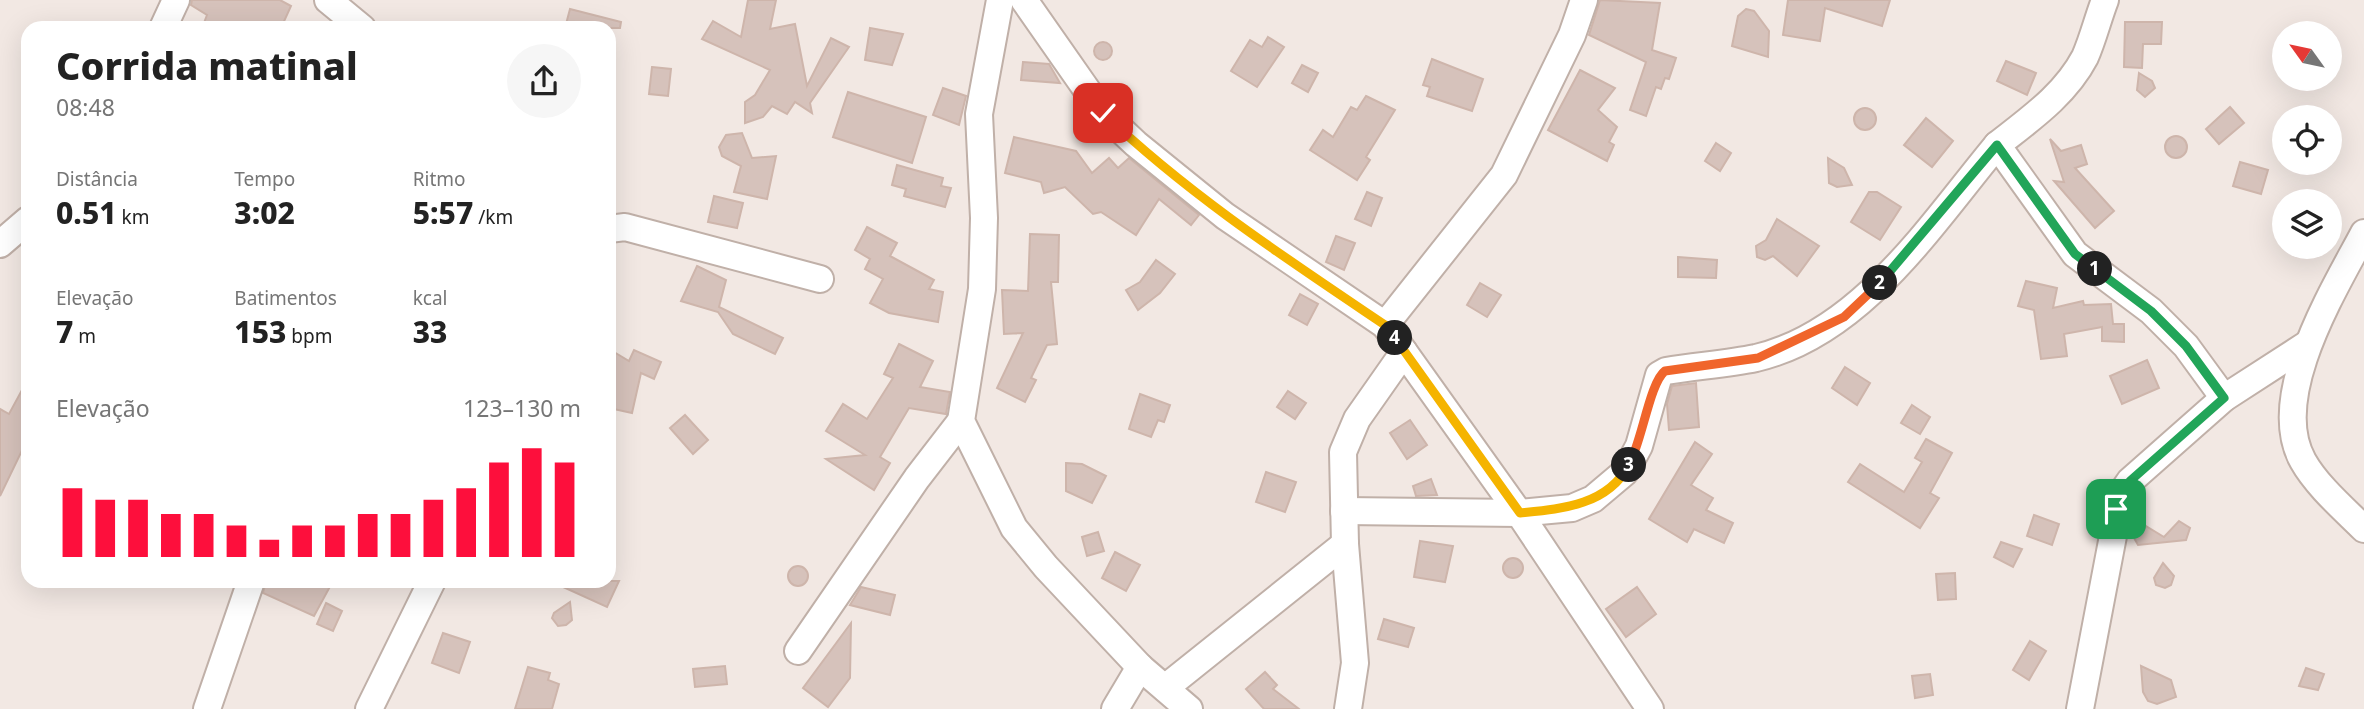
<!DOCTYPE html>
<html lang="pt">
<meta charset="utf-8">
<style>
:root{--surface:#fff;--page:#f6f6f6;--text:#222;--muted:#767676;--accent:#fd0f3c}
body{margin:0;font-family:"Noto Sans",sans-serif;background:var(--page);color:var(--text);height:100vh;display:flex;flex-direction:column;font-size:26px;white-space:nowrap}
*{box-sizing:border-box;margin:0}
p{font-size:23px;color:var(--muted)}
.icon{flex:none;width:38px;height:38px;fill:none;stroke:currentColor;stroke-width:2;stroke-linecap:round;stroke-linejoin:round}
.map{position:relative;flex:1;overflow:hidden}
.side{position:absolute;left:21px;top:21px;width:595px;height:567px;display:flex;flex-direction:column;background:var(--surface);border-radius:21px;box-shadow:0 7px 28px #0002}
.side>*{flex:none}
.needle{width:46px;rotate:303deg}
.tools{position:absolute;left:2272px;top:21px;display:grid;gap:14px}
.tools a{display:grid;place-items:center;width:70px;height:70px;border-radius:50%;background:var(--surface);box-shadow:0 7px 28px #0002;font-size:35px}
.pin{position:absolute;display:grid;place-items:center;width:60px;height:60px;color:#fff;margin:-30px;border-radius:14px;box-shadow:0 4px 10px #0006}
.km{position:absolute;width:35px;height:35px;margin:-18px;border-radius:50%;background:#222;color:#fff;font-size:19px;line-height:35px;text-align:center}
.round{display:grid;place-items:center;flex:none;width:74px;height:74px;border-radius:37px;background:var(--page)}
.headline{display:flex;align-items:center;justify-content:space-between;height:119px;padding:0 35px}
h1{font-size:38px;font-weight:800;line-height:52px}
.stats{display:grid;grid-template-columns:repeat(3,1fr);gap:10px;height:119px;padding:7px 35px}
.stats div{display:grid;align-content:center}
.stats b{font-size:30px;font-weight:800}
.stats small{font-size:19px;font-weight:400}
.stats p{font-size:19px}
.chart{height:196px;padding:14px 35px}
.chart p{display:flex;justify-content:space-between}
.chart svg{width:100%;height:126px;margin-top:7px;stroke:var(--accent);stroke-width:6}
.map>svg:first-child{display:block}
.building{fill:#d6c2bb;stroke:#ceb5ab;stroke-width:2}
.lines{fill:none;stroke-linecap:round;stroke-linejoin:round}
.street-casing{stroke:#c0b0a8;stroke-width:30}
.street{stroke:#fff;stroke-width:26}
.split-1-casing{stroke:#fff;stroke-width:14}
.split-2-casing{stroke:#fff;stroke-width:14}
.split-3-casing{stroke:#fff;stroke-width:14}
.split-4-casing{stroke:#fff;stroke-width:14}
.split-5-casing{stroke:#fff;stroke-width:14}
.split-1{stroke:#22a559;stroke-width:9}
.split-2{stroke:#22a559;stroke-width:9}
.split-3{stroke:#f0652b;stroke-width:9}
.split-4{stroke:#f5b400;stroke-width:9}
.split-5{stroke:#f5b400;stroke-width:9}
</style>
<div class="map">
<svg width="2364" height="709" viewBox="0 0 2364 709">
<rect width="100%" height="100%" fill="#f2e8e3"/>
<g class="building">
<polygon points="192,0 280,0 291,6 281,28 202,28 207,15 191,5"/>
<polygon points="748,0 776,0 770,29 795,24 807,86 831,38 849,47 810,103 812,113 795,102 787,114 772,106 763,117 745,123 745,102 755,95 770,70 702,39 713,21 741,37"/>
<polygon points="1600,0 1660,3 1652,50 1676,58 1669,79 1665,78 1661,89 1656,87 1646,116 1630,110 1646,62 1589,35"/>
<polygon points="1788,0 1890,0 1882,26 1825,8 1820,41 1783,35"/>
<polygon points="570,9 621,22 620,28 565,28"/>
<polygon points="1746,9 1754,11 1769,31 1768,57 1732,46 1738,16"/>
<polygon points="2125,22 2162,22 2161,44 2143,44 2142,68 2124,67"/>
<polygon points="870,28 903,34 892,65 865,60"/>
<polygon points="1268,37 1284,47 1257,87 1231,71 1250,40 1262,47"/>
<circle cx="1103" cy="51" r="9"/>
<polygon points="1432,59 1483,79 1472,111 1427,96 1430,87 1423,85"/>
<polygon points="2006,61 2036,73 2027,95 1997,81"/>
<polygon points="1023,62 1049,64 1060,83 1021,80"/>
<polygon points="1302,65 1318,73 1308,92 1292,83"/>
<polygon points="652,67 671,69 668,96 649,94"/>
<polygon points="1580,70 1615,88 1598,110 1617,127 1609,142 1614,145 1607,161 1548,130"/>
<polygon points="2139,73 2152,81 2155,88 2145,97 2137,90"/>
<polygon points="943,88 966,96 959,125 933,115"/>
<polygon points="848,92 926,117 912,163 833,137"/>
<polygon points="1366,96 1395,110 1366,157 1370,160 1357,180 1310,150 1323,130 1333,137 1351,107 1357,110"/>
<polygon points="2230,107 2244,123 2219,144 2206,129"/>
<circle cx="1865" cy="119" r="11"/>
<polygon points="1926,118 1953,141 1932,167 1904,145"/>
<polygon points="742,133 752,158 776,156 767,199 734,192 741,166 722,156 719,147 726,135"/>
<circle cx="2176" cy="147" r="11"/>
<polygon points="1014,137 1076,151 1092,173 1109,158 1118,168 1129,158 1199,215 1191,225 1159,199 1136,235 1101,212 1093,214 1065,187 1044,193 1041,182 1005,173"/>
<polygon points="2050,139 2061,151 2081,145 2087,164 2075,168 2114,211 2095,228 2054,181 2064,182"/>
<polygon points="1716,143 1731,153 1720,171 1705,161"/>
<polygon points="1828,158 1844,168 1852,185 1837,187 1829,183"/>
<polygon points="2240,162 2268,170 2261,194 2233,186"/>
<polygon points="897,165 943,178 941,186 951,188 945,207 904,196 906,189 892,185"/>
<polygon points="1367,192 1382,198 1371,226 1355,219"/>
<polygon points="1869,192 1877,192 1901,207 1880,240 1851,222"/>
<polygon points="714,196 743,203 737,228 708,222"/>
<polygon points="1777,219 1819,246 1797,276 1773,256 1765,260 1757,257 1756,246 1766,240"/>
<polygon points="867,227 897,243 890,256 934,280 929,289 943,292 938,322 889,313 870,303 883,279 865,269 870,259 855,250"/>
<polygon points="1030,234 1059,235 1058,282 1051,282 1057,344 1047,345 1031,378 1036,380 1025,402 997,388 1023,333 1004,334 1002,290 1028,291"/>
<polygon points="1336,236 1355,243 1344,270 1326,262"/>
<polygon points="1678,257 1717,260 1716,278 1678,277"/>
<polygon points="1156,260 1175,274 1160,293 1138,310 1126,290 1140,282"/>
<polygon points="697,266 726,280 719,307 783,338 775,354 733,334 718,312 681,301"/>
<polygon points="2026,281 2057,288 2053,308 2083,301 2084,305 2111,304 2113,324 2124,324 2124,342 2102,341 2102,327 2064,334 2067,356 2041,359 2034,310 2018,306"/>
<polygon points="1480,283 1501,295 1487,317 1467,305"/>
<polygon points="1300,294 1318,304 1307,325 1289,315"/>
<polygon points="899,344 933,361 920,387 950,392 946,414 909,408 880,457 890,463 874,490 826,459 865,455 826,431 843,404 867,419 893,378 884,374"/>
<polygon points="609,349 629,361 634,350 661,362 654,379 641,373 632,413 609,408"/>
<polygon points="2147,360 2159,388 2122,404 2110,376"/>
<polygon points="1845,367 1870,383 1857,405 1832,388"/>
<polygon points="28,379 28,438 0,496 0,409 9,414"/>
<polygon points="1696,383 1699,427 1669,430 1667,404 1672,386"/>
<polygon points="1288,391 1306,403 1295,419 1277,407"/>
<polygon points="1140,394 1170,405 1164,422 1158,420 1151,437 1129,429"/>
<polygon points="1912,405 1930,417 1920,434 1901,423"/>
<polygon points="685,415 708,440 693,454 670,428"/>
<polygon points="1410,420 1427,445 1407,459 1390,433"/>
<polygon points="1926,439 1952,453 1930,493 1939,498 1920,528 1848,482 1860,464 1904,492 1922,462 1915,458"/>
<polygon points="1695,442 1712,454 1691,485 1713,498 1706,510 1733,523 1724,543 1694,529 1687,542 1649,519"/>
<polygon points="1066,463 1082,464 1106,476 1092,503 1066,491"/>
<polygon points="1266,472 1296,482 1285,512 1256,502"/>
<polygon points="1431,479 1437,495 1416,496 1413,486"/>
<polygon points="2034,515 2059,524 2052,545 2027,536"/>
<polygon points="2179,521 2190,528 2186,540 2138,545 2134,538 2137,529 2144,525 2164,537"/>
<polygon points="1098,532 1104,551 1087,556 1082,537"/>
<polygon points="1420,541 1453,546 1445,582 1414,577"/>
<polygon points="2001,542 2022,549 2013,567 1994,557"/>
<polygon points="1115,552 1140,565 1126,591 1102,578"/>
<circle cx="1513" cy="568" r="10"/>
<polygon points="2163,563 2174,576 2171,585 2165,588 2156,585 2154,578"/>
<circle cx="798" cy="576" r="10"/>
<polygon points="1955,573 1956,599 1938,600 1936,574"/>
<polygon points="266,581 333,581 314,616 263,593"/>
<polygon points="550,581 619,581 607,607"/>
<polygon points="861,587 895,595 890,615 850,605"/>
<polygon points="1637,587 1656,614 1626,637 1606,609"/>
<polygon points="570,602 572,620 566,625 558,626 552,618 554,613"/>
<polygon points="326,603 342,611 333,631 317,624"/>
<polygon points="1384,619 1414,628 1408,647 1378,639"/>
<polygon points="851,623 850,678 828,707 803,688"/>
<polygon points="443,633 470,642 459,673 432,663"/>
<polygon points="2030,641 2046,651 2029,680 2013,670"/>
<polygon points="725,666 727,684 695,687 693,669"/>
<polygon points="2141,666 2171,680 2176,697 2157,704 2148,701 2143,692"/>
<polygon points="528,667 550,673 548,680 559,684 552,709 515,709"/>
<polygon points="2306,668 2324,674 2318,690 2299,686"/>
<polygon points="1265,672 1277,685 1273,689 1299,709 1264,709 1246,689"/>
<polygon points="1930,674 1933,695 1915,698 1912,676"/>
</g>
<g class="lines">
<g class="street-casing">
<g id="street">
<polyline points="328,0 362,28"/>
<polyline points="1000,0 979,114 984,218 982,289 961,421 1014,528 1046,567 1140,667 1189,709"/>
<polyline points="1024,0 1103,113 1136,144 1225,216 1385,325"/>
<path d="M2105,0c-7,18 -12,39 -20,57 -20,38 -55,62 -88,88l78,109 76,57 35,35 38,52"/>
<polyline points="163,28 176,0"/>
<polyline points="609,229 625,227 820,279"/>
<path d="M2364,233c-30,57 -97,164 -61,228 14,25 41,48 61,68"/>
<polyline points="0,244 28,220"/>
<polyline points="1404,352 1519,513 1650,709"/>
<path d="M1344,511l175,2 53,-5 21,-9 32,-27 14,-26 20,-71 7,-4c29,-5 61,-7 90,-13 106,-25 176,-135 241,-213"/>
<polyline points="798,651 917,478 961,421"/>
<polyline points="1165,688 1345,544"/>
<polyline points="207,709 251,581"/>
<polyline points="369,709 432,581"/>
<polyline points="1115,709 1140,667"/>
<polyline points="1348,709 1355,663 1345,544 1343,452 1357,419 1404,352 1385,325 1504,175 1572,35 1584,0"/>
<polyline points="2080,709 2121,494 2130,481 2224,398 2306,345"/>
</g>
</g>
<use href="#street" class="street"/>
</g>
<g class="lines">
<g class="split-1-casing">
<polyline id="split-1" points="2095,269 2151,311 2186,346 2224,398 2130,481 2116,509"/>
</g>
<g class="split-2-casing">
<polyline id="split-2" points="1880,283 1997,145 2075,254 2095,269"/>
</g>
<g class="split-3-casing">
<path id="split-3" d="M1629,465c13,-24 21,-83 36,-94l93,-13 86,-41 36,-34"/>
</g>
<g class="split-4-casing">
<path id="split-4" d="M1395,338l125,175c40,-4 87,-7 109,-48"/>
</g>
<g class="split-5-casing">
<path id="split-5" d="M1103,113c86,82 184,146 282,212l10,13"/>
</g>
<use href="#split-1" class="split-1"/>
<use href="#split-2" class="split-2"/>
<use href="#split-3" class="split-3"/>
<use href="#split-4" class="split-4"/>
<use href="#split-5" class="split-5"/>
</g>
</svg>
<div class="tools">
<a><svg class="needle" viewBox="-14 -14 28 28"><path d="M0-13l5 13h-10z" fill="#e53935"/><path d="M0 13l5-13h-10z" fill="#767676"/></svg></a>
<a><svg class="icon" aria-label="locate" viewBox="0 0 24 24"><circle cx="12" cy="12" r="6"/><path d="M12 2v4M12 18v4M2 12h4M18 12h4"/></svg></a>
<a><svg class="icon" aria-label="layers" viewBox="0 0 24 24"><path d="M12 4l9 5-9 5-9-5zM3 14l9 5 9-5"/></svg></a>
</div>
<div class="pin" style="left:2116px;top:509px;background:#1e9e55"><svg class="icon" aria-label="arrive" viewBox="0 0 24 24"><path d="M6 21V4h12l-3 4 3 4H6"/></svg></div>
<div class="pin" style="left:1103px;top:113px;background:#d93025"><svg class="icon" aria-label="check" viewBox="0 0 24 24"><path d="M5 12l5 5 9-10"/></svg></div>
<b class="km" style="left:2095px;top:269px">1</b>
<b class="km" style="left:1880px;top:283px">2</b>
<b class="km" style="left:1629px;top:465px">3</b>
<b class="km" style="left:1395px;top:338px">4</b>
<section class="side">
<div class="headline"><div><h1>Corrida matinal</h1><p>08:48</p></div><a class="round"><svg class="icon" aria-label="share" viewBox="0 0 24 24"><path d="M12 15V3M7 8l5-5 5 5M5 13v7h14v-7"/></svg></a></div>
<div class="stats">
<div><p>Distância</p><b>0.51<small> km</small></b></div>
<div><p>Tempo</p><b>3:02</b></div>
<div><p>Ritmo</p><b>5:57<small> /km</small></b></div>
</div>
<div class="stats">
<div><p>Elevação</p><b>7<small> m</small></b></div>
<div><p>Batimentos</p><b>153<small> bpm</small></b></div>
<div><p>kcal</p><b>33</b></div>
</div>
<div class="chart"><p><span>Elevação</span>123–130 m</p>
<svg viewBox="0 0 160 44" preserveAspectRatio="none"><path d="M5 44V20M15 44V24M25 44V24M35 44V29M45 44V29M55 44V33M65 44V38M75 44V33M85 44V33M95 44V29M105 44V29M115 44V24M125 44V20M135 44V11M145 44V6M155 44V11"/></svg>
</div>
</section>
</div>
